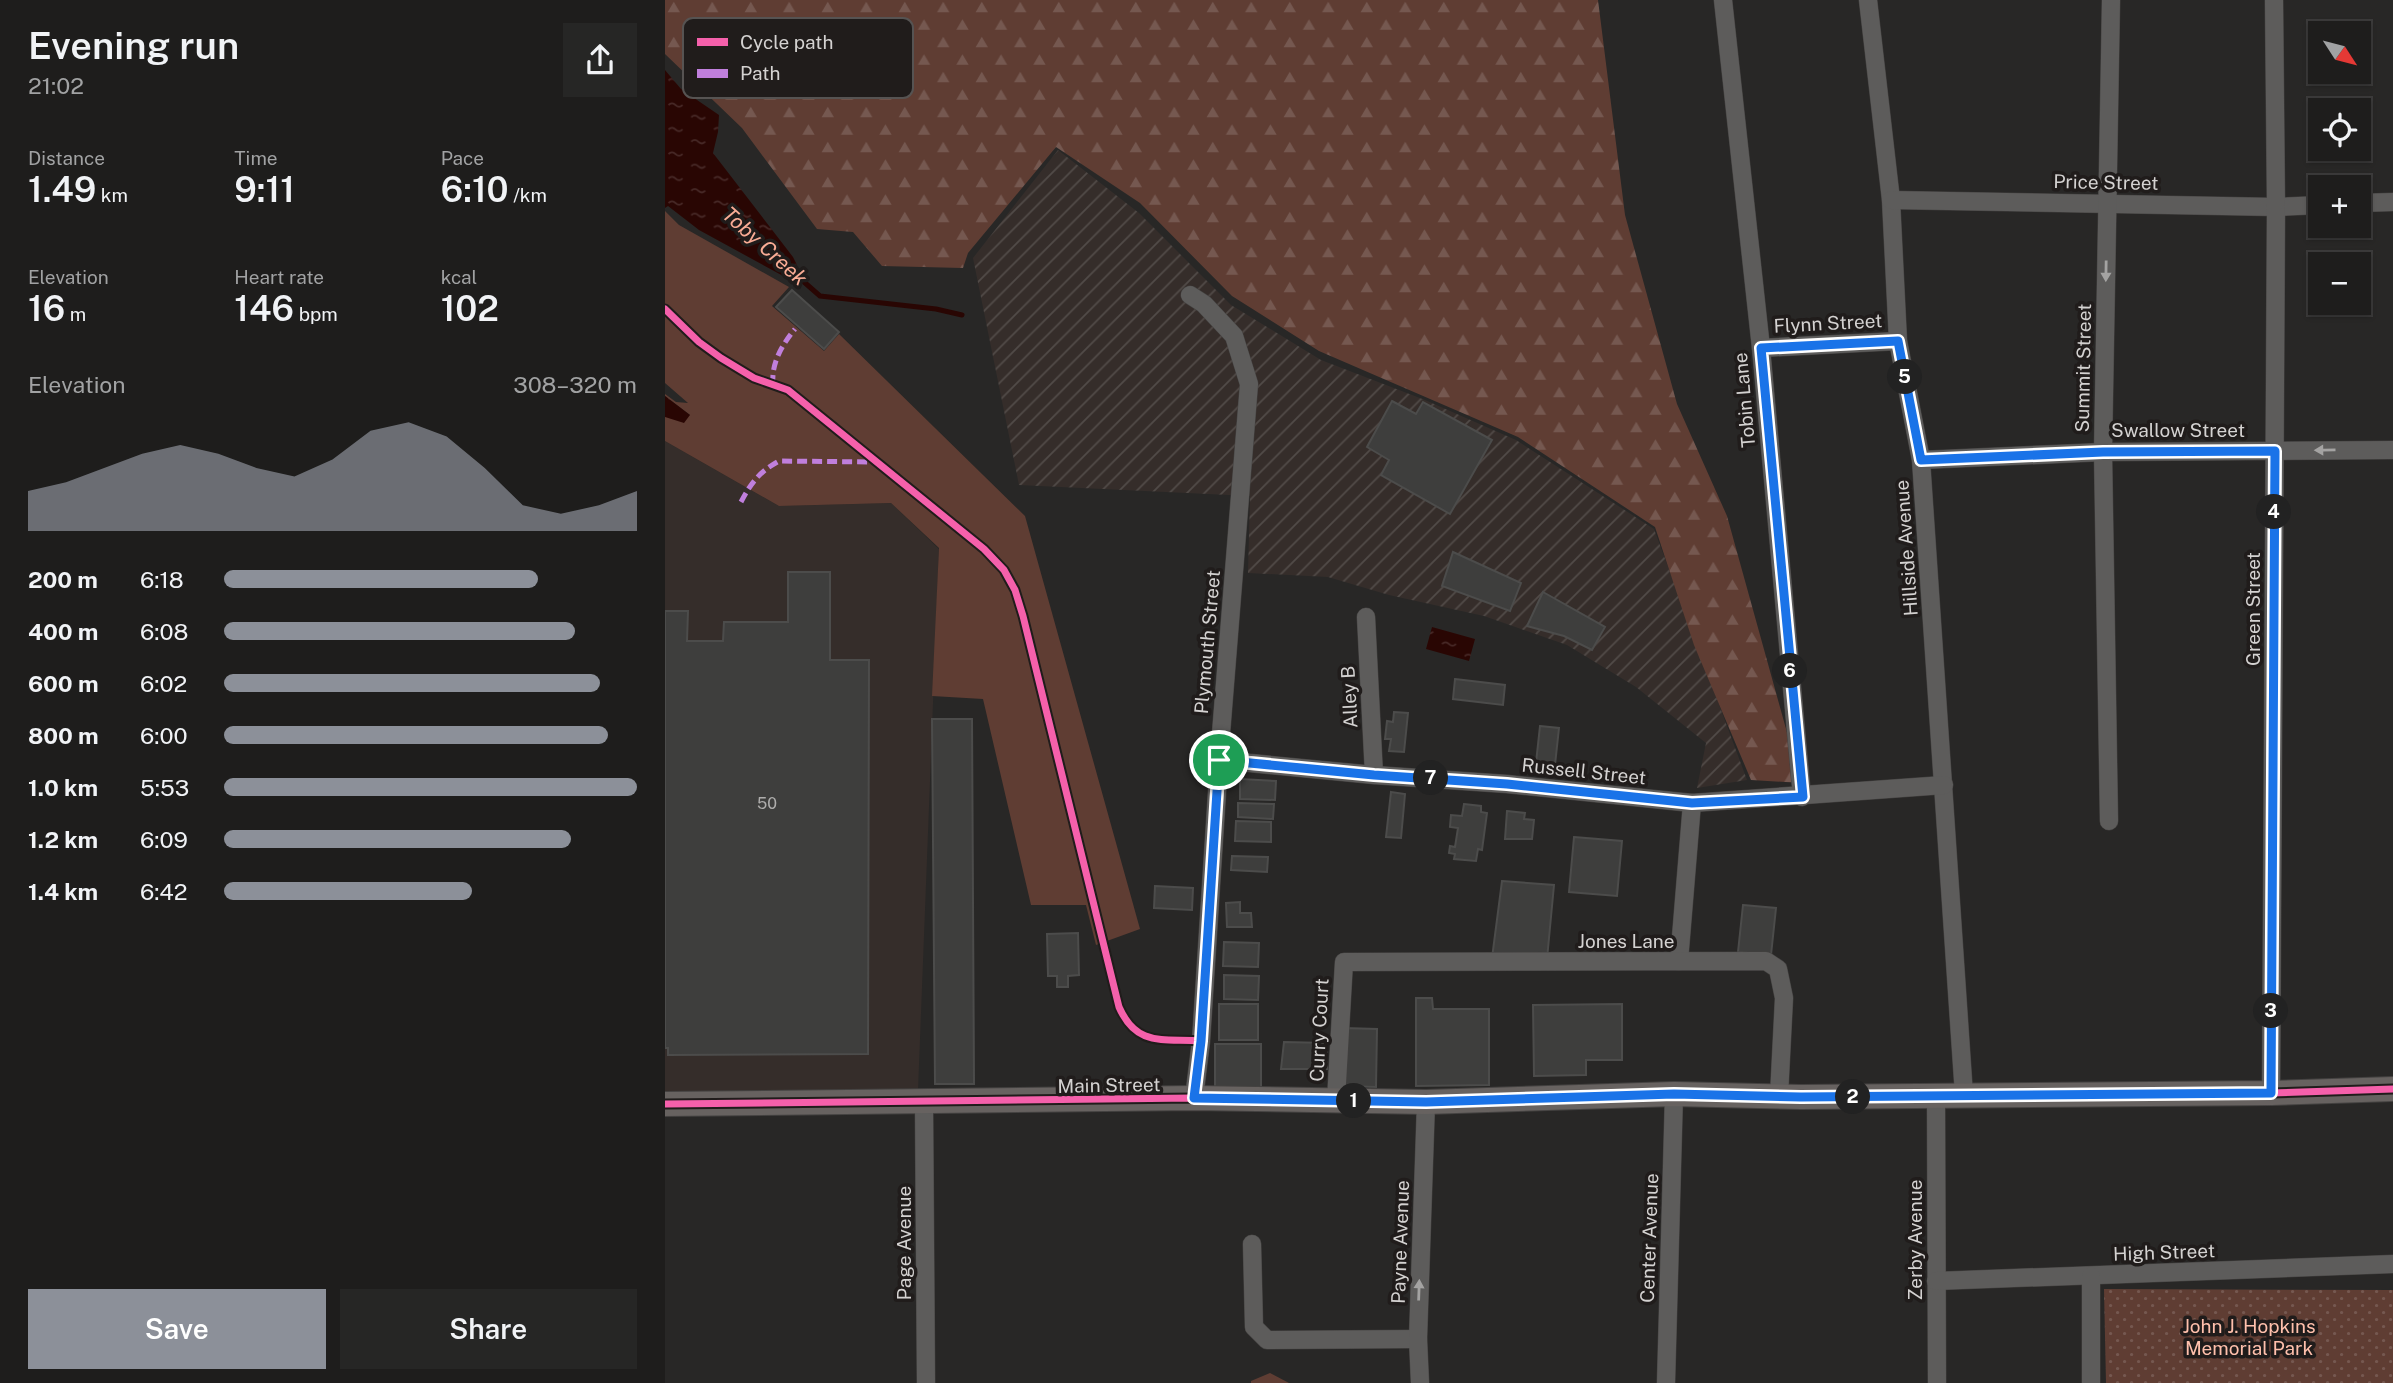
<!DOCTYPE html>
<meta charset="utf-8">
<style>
:root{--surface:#1e1d1c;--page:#262625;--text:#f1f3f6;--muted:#a1a2a3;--line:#3c3b3b;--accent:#8c9099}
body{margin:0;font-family:"Public Sans",sans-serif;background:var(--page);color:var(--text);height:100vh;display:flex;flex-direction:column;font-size:26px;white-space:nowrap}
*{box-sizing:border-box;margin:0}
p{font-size:23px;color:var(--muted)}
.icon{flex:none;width:38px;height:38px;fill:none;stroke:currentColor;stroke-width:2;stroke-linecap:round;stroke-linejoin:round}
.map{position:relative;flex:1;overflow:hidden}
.drawer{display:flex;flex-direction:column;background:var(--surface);width:665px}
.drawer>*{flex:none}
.needle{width:46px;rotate:126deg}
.fabs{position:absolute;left:1643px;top:21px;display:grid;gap:14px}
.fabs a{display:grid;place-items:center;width:63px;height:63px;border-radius:0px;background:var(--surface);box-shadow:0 2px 5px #0004,0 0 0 2px var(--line);font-size:35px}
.pin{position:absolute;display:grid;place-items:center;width:60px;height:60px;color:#fff;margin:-30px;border:4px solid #fff;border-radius:50%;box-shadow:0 2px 7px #0007}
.km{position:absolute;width:35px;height:35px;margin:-18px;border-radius:50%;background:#222;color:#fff;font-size:19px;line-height:35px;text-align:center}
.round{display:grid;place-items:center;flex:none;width:74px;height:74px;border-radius:0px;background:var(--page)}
.summary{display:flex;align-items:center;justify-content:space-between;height:119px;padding:0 28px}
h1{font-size:38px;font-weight:600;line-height:52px}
.stats{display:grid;grid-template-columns:repeat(3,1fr);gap:10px;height:119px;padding:7px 28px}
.stats div{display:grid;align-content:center}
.stats b{font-size:35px;font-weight:600}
.stats small{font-size:19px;font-weight:400}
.stats p{font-size:19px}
.chart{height:196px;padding:14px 28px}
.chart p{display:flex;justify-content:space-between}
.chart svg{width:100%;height:126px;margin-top:7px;fill:var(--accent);opacity:.7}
.button{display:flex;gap:14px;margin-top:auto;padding:14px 28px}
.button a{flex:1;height:80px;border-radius:0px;background:var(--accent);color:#fff;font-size:28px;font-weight:600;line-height:80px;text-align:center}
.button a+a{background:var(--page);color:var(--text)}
ul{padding:0 28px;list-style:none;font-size:23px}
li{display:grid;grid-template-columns:112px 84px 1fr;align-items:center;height:52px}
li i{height:18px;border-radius:9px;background:var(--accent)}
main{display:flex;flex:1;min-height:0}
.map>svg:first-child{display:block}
.built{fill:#352d2a}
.industrial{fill:url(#industrial-furrows)}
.grass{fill:#5f3d33}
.forest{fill:url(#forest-firs)}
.park{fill:url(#park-dots)}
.water{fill:url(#water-ripples)}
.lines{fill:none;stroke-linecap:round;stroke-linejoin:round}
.stream{stroke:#290603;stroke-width:5}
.building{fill:#3e3e3d;stroke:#4c4c4b;stroke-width:2}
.street-casing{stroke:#444241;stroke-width:19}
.secondary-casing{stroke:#444241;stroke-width:26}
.street{stroke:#5d5c5b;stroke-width:18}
.secondary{stroke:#676260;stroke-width:24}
.quiet{stroke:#c07fdc;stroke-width:5;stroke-dasharray:10 5;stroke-linecap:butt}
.cycleway-casing{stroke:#201c1b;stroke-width:11}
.cycleway{stroke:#f560ab;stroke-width:7}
.oneway{fill:#a4a3a2}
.route-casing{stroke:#fff;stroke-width:14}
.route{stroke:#1a73e8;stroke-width:9}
.labels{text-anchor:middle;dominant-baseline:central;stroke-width:7;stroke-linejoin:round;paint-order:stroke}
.number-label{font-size:16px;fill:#aeadac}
.street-label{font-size:19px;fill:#d4d2d1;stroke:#201c1b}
.park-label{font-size:19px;fill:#ffc0ac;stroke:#201c1b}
.water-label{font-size:21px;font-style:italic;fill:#faac95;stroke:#201c1b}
.key{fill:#201c1b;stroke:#565352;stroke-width:2}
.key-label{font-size:19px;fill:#d4d2d1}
</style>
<main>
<section class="drawer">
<div class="summary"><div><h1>Evening run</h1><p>21:02</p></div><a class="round"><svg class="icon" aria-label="share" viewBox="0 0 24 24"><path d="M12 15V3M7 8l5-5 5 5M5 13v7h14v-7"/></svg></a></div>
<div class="stats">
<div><p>Distance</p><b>1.49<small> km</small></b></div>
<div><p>Time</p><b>9:11</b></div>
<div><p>Pace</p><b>6:10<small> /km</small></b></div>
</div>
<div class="stats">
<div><p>Elevation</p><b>16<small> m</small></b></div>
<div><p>Heart rate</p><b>146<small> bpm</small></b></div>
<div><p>kcal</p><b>102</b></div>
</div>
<div class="chart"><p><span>Elevation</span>308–320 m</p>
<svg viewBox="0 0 160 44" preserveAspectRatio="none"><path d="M0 44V30L10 27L20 22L30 17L40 14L50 17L60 22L70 25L80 19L90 9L100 6L110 11L120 22L130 35L140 38L150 35L160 30V44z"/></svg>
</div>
<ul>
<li><b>200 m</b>6:18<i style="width:76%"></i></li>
<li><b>400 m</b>6:08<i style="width:85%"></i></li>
<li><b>600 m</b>6:02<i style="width:91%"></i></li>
<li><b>800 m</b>6:00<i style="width:93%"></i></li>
<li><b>1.0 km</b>5:53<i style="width:100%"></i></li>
<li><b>1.2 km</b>6:09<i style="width:84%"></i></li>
<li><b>1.4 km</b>6:42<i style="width:60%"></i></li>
</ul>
<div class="button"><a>Save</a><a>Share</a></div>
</section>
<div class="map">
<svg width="1728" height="1383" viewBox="0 0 1728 1383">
<defs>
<pattern id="industrial-furrows" width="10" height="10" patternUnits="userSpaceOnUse" patternTransform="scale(1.75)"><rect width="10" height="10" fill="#352d2a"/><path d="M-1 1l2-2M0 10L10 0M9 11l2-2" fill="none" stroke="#514b48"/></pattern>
<pattern id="forest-firs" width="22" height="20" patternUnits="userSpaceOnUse" patternTransform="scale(1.75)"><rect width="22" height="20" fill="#5f3d33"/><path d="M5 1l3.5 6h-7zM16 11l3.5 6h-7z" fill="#755850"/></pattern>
<pattern id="park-dots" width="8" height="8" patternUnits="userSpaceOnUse" patternTransform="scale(1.75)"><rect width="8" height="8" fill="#5f3d33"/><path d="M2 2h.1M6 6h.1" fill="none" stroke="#755850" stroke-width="1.8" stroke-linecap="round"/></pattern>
<pattern id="water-ripples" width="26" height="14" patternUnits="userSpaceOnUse" patternTransform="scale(1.75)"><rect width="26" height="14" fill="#290603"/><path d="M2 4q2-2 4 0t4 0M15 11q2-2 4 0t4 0" fill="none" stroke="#472927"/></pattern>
</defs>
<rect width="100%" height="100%" fill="#282726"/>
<polygon class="built" points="0,441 114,506 226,503 274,549 253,1091 0,1092"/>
<polygon class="industrial" points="393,150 474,213 566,305 656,360 760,400 851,440 989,529 1082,780 1032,788 1041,743 971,687 902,645 819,616 724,595 663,577 583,573 585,496 354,485 308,258"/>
<polygon class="grass" points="0,211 14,225 124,287 107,306 159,351 174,334 360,516 475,929 431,945 421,905 366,905 318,699 267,696 274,548 226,503 114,506 0,441 0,417 25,415 0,396 0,394 11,402 23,403 0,383"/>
<g class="forest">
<polygon points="0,0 933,0 960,215 1012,404 1062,516 1136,783 1086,780 1029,645 990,527 853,437 654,351 567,296 475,203 391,147 303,253 298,268 217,266 188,232 152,229 77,128 0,54"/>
<polygon points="605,1373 624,1383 586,1383 586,1381"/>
</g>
<polygon class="park" points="1439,1289 1728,1290 1728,1383 1441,1383"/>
<g class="water">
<polygon points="0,70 16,89 54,115 53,132 48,153 128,257 132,265 120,277 34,230 3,206 0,208"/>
<polygon points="0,396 25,415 19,423 0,417"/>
<polygon points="767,627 810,639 804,661 761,649"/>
</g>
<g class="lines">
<polyline class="stream" points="123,268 155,296 271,309 297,315"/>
</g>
<g class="building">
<polygon points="127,290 174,332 159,349 111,307"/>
<polygon points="727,401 751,414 758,402 827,440 785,514 716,475 724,460 702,447"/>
<polygon points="788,552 856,583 845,611 777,586"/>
<polygon points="123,572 165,572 165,660 204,660 203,1054 3,1055 3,1048 0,1048 0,611 23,611 22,641 58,641 59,622 123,622"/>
<polygon points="878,592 940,627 927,650 899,636 862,626"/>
<polygon points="790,679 840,685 838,705 788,699"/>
<polygon points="729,712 743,713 739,752 724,751 726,739 720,739 722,721 728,722"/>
<polygon points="267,719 307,719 309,1084 270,1084"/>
<polygon points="875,726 894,728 889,774 870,772"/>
<polygon points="575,779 611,781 610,800 575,799"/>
<polygon points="726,792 740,794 736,838 721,837"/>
<polygon points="573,803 609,804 608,819 573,817"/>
<polygon points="799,804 816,806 816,812 822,813 817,850 813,849 811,861 789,859 790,854 784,853 785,846 790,847 793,828 785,827 786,815 797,816"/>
<polygon points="842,811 860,813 859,819 869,820 867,839 840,839"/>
<polygon points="571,821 606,822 606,842 570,841"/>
<polygon points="909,837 957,841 952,896 904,892"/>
<polygon points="567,856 603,857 602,872 566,870"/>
<polygon points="837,881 889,885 882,959 827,958"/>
<polygon points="490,886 528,888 527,910 489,908"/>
<polygon points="575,902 575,913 586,913 587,927 562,927 561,903"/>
<polygon points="1078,905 1111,908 1106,955 1073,952"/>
<polygon points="413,933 414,975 403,976 403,987 392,987 392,976 383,976 382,934"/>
<polygon points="559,942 594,943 593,967 558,966"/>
<polygon points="559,975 594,976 593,1000 559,999"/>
<polygon points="751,998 767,998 768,1009 824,1009 824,1085 751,1086"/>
<rect x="554" y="1004" width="39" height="36"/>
<polygon points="957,1004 957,1060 921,1060 921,1075 869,1076 868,1005"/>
<polygon points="679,1028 712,1029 711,1087 678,1086"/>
<polygon points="619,1042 662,1043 662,1069 616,1069"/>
<rect x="550" y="1044" width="46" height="44"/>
</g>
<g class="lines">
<g class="street-casing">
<g id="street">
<polyline points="1058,0 1096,348 1137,797"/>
<polyline points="1203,0 1226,200 1233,341 1256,460 1299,1095"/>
<polyline points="1226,200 1611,207 1656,205"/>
<polyline points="1694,203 1728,202"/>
<polyline points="525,295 539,304 569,336 584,384 555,746 536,1041 529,1098"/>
<polyline points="1096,348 1233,341"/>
<polyline points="1256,460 1438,452 1728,450"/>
<polyline points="701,617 709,775"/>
<polyline points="554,760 709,775 842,784 1027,803 1279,785"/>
<polyline points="1444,821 1438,452 1446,0"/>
<polyline points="1014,961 1027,803"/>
<polyline points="1606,1093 1611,207 1609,0"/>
<polyline points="1271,1096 1272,1383"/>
<polyline points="671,1100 679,962 1101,961 1113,969 1119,998 1114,1096"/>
<polyline points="259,1103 261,1383"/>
<polyline points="587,1244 589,1327 602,1340 753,1339"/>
<polyline points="1271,1281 1728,1264"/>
<polyline points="755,1383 753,1339 761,1102"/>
<polyline points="1001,1383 1009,1094"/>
<polyline points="1426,1383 1426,1276"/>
</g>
</g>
<g class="secondary-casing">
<polyline id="secondary" points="0,1104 529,1098 761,1102 1009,1094 1136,1097 1606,1093 1728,1089"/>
</g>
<use href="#street" class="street"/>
<use href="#secondary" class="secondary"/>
<g class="quiet">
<path d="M108,385c-2,-22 9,-40 22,-56"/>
<path d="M76,502c10,-19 18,-30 38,-41l97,1"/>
</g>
<g class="cycleway-casing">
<g id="cycleway">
<path d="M0,309l34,33 22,16 33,20 34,12 196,159 20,21 11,20 8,26 96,391c18,41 45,31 82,34"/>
<polyline points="0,1104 529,1098 761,1102 1009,1094 1136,1097 1606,1093 1728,1089"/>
</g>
</g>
<use href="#cycleway" class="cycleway"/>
</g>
<defs><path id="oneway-solid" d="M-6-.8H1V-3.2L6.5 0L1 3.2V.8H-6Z" transform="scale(1.75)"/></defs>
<g class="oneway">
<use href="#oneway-solid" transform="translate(1441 271) rotate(91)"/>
<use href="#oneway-solid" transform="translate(1660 450) rotate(179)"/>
<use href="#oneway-solid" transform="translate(754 1290) rotate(-88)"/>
</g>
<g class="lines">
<g class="route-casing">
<polygon id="route" points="1233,341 1256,460 1438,452 1610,451 1606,1093 1136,1097 1009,1094 761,1102 529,1098 536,1041 554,760 709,775 842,784 1027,803 1138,797 1096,348"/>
</g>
<use href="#route" class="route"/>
</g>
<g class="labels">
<g class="number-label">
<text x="102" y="803">50</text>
</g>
<g class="street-label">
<text transform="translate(1441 182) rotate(1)">Price Street</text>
<text transform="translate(1163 323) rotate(-3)">Flynn Street</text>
<text transform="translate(1418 368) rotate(-89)">Summit Street</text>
<text transform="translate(1079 400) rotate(-95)">Tobin Lane</text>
<text x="1513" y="430">Swallow Street</text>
<text transform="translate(1241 548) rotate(-94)">Hillside Avenue</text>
<text transform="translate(1588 609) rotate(-90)">Green Street</text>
<text transform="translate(542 642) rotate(-85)">Plymouth Street</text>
<text transform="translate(684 697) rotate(-93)">Alley B</text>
<text transform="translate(919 771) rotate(6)">Russell Street</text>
<text x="961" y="941">Jones Lane</text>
<text transform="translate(654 1030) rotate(-87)">Curry Court</text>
<text transform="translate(444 1085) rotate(-1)">Main Street</text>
<text transform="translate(984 1238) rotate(-88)">Center Avenue</text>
<text transform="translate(1250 1240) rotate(-90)">Zerby Avenue</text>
<text transform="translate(735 1242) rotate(-88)">Payne Avenue</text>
<text transform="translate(239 1243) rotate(-90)">Page Avenue</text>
<text transform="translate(1499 1252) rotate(-2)">High Street</text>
</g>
<g class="park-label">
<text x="1584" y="1326">John J. Hopkins<tspan x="1584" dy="22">Memorial Park</tspan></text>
</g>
<g class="water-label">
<text transform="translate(100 246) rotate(42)">Toby Creek</text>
</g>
</g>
<rect x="18" y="18" width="230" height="80" rx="10" class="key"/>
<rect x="32" y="38" width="31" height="8" fill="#f560ab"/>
<rect x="32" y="69" width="31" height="9" fill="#c07fdc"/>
<g class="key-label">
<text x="75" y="49">Cycle path</text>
<text x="75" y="80">Path</text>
</g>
</svg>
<div class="fabs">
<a><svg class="needle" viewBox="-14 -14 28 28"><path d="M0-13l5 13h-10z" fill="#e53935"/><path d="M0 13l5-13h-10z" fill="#a1a2a3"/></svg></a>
<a><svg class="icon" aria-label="locate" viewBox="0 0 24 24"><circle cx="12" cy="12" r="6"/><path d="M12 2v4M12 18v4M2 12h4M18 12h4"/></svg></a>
<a>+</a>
<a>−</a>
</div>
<div class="pin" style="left:554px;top:760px;background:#1e9e55"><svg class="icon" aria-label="arrive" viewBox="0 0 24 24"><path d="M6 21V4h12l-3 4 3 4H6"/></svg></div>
<b class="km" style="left:689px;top:1101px">1</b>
<b class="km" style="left:1188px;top:1097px">2</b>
<b class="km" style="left:1606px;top:1011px">3</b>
<b class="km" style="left:1609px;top:512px">4</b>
<b class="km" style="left:1240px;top:377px">5</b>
<b class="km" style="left:1125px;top:671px">6</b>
<b class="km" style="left:766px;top:778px">7</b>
</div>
</main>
